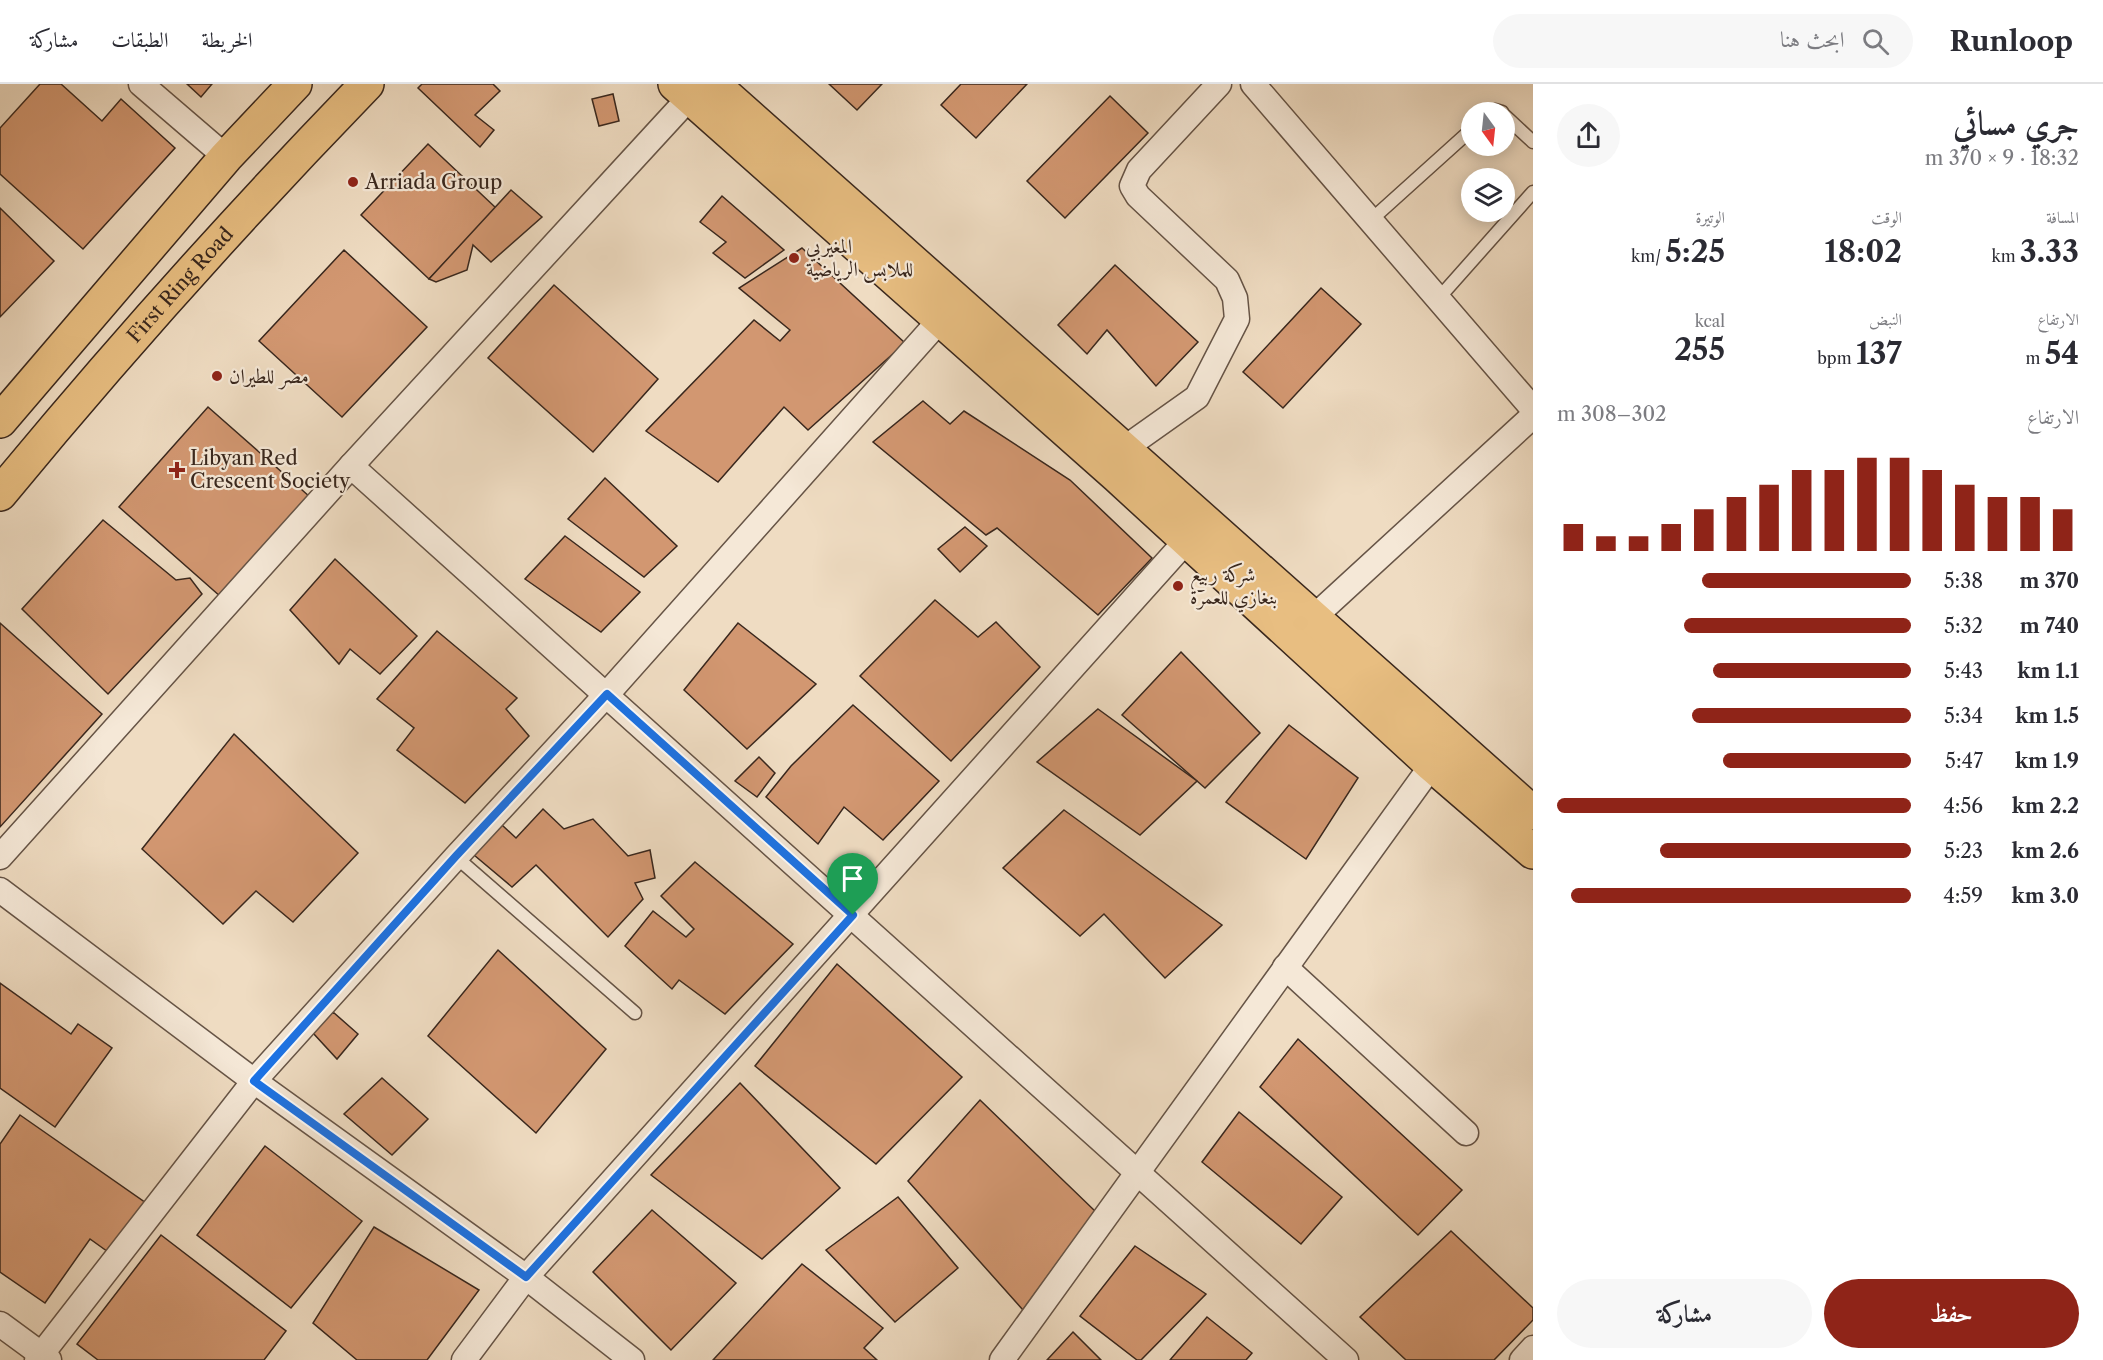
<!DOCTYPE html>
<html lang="ar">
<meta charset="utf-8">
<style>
:root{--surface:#fff;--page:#f7f7f7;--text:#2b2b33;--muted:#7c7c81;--line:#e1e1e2;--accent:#8f2418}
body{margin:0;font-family:"Libre Caslon Text",Amiri,serif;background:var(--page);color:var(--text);direction:rtl;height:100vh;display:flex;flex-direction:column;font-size:22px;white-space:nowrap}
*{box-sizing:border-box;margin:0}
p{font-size:20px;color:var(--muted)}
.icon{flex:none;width:33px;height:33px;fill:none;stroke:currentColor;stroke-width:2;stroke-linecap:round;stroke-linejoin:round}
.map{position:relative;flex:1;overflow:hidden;direction:ltr}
.drawer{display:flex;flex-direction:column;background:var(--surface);width:570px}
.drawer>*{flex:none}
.needle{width:39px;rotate:165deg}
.fabs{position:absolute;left:1461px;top:18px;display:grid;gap:12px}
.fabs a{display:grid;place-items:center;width:54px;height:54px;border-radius:50%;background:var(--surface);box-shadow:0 3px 15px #0003;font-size:30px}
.pin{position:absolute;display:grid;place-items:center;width:51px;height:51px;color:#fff;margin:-62px -26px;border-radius:50% 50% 50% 0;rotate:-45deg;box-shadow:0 0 6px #0007}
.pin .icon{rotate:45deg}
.round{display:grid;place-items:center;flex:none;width:63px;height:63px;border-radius:32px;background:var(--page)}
.summary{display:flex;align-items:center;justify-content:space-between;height:102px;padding:0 24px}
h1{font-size:33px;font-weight:700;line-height:45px}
.stats{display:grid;grid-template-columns:repeat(3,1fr);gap:9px;height:102px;padding:6px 24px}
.stats div{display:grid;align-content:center}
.stats b{font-size:30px;font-weight:700}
.stats small{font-size:16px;font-weight:400}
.stats p{font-size:16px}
.chart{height:168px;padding:12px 24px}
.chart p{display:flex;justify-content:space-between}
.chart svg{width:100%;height:108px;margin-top:6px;stroke:var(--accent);stroke-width:6}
.cta{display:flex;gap:12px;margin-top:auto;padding:12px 24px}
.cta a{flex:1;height:69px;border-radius:36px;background:var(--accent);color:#fff;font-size:24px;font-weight:700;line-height:69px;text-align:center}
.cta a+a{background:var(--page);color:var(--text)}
ul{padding:0 24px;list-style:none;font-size:20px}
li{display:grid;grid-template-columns:96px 72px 1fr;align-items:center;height:45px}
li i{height:15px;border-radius:8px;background:var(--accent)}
header{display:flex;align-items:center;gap:36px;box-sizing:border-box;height:84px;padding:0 30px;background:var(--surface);border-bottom:2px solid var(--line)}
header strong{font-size:28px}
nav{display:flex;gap:33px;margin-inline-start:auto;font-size:21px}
.search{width:420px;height:54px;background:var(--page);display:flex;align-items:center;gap:15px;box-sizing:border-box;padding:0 21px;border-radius:33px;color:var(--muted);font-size:22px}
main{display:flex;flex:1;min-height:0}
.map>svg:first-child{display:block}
.building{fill:#d29771;stroke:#39271d;stroke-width:1.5}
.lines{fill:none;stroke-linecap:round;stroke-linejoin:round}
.service-casing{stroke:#665446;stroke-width:15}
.minor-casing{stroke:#665446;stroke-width:27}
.primary-casing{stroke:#39271d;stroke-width:36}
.trunk-casing{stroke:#39271d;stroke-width:36}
.service{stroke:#f5e8d7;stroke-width:12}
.minor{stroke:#f5e8d7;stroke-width:24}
.primary{stroke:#e8be81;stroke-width:33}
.trunk{stroke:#e8be81;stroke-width:33}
.route-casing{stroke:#fff;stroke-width:12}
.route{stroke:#1a73e8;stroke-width:8}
.poi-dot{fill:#8f2418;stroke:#f5e8d7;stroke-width:2}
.labels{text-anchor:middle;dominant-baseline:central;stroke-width:4.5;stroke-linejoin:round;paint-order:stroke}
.poi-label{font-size:20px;fill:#39271d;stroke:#f5e8d7;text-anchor:start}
.street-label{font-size:20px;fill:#39271d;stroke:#f5e8d7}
</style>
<header>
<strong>Runloop</strong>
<div class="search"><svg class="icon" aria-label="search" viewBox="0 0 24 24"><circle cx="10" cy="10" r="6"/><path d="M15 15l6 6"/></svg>ابحث هنا</div>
<nav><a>الخريطة</a><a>الطبقات</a><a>مشاركة</a></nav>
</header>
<main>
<section class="drawer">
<div class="summary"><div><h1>جري مسائي</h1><p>18:32 · 9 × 370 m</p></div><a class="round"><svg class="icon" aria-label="share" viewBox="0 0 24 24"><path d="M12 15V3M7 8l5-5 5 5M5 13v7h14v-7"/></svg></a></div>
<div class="stats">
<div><p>المسافة</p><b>3.33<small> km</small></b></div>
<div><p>الوقت</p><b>18:02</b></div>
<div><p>الوتيرة</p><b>5:25<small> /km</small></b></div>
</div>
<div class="stats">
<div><p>الارتفاع</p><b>54<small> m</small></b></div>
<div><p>النبض</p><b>137<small> bpm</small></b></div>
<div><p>kcal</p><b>255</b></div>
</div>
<div class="chart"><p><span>الارتفاع</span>302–308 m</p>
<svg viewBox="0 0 160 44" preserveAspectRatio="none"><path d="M5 44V33M15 44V38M25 44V38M35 44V33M45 44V27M55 44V22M65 44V17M75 44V11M85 44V11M95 44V6M105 44V6M115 44V11M125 44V17M135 44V22M145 44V22M155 44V27"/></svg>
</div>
<ul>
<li><b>370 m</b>5:38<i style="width:59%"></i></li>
<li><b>740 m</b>5:32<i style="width:64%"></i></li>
<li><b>1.1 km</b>5:43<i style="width:56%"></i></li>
<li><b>1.5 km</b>5:34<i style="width:62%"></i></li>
<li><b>1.9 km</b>5:47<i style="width:53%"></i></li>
<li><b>2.2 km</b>4:56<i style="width:100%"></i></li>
<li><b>2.6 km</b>5:23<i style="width:71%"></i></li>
<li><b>3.0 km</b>4:59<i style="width:96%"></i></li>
</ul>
<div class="cta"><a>حفظ</a><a>مشاركة</a></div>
</section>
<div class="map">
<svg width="1533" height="1276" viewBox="0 0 1533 1276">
<rect width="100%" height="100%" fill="#efdcc2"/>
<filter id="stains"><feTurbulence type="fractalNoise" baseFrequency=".00333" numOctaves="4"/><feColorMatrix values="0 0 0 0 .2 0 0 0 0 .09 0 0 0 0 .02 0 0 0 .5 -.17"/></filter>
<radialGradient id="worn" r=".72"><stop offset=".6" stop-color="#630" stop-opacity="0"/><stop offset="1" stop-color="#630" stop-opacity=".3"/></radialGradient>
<g class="building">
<polygon points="40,0 61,0 102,37 121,15 175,64 83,165 0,90 0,44"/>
<polygon points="187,0 212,0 201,13"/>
<polygon points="422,0 493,0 500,7 475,31 494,46 480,63 418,4"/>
<polygon points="829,0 882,0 857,26"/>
<polygon points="961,0 1027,0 976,54 941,21"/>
<polygon points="613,10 619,37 599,42 592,15"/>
<polygon points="1110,12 1148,49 1065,134 1027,97"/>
<polygon points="428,60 496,124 429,195 361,131"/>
<polygon points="511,106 542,133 491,178 473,161 467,186 436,198 429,195"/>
<polygon points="722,112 784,166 745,194 713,169 726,158 700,138"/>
<polygon points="0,124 54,177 0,233"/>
<polygon points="802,164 905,259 808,346 784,323 718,398 646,347 754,236 780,257 790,246 739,204"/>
<polygon points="344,166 427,243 342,333 259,257"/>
<polygon points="1115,181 1198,258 1156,302 1107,246 1087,270 1058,241"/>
<polygon points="554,201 658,295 593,368 488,274"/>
<polygon points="1321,204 1361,240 1283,324 1243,288"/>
<polygon points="923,317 950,340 964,327 1070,396 1152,474 1098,531 997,444 986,451 873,358"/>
<polygon points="208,323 310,413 221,513 119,423"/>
<polygon points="605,394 677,462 644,493 568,435"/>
<polygon points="103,436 176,496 190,494 202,510 108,610 22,525"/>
<polygon points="965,443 987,462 960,488 938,465"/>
<polygon points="565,452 640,508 601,548 525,495"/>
<polygon points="335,475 417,552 380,590 350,565 339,580 290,526"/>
<polygon points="935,516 978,553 996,538 1040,583 951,677 860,592"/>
<polygon points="0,539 102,630 0,743"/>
<polygon points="738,539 816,600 747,665 684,606"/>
<polygon points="437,547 517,614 506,625 529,652 465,719 397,666 414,644 377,615"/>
<polygon points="1181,568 1260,649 1205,704 1122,631"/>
<polygon points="853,621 939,697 883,756 844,723 818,760 766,713 791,682"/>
<polygon points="1098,625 1197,697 1140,751 1037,678"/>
<polygon points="1289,641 1358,694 1306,775 1226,718"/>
<polygon points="234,650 358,769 293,838 256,807 223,840 142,765"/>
<polygon points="759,673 775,689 757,713 735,697"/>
<polygon points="543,725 564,745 593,735 628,772 650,766 655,794 635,799 643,815 608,853 536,781 512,803 474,771 502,741 516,754"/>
<polygon points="1064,726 1222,841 1165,894 1104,830 1080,852 1003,784"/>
<polygon points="695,778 793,860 725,930 679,896 672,905 625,862 653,827 686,853 694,845 661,812"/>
<polygon points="498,866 606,965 536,1049 428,952"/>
<polygon points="837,880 962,993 876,1080 755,982"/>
<polygon points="0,899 71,950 78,940 112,964 55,1043 0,1004"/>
<polygon points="333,928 358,950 337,975 313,949"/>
<polygon points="1298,955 1462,1106 1418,1151 1260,1003"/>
<polygon points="382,994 428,1035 392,1071 344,1030"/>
<polygon points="740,999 840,1104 762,1175 651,1091"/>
<polygon points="980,1016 1095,1127 1023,1226 908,1097"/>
<polygon points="1239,1028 1342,1113 1301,1160 1202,1078"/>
<polygon points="20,1031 146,1119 111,1170 90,1155 45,1219 0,1188 0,1060"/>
<polygon points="265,1062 362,1137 291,1224 197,1151"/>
<polygon points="898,1113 958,1184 895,1238 826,1166"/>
<polygon points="652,1126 736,1199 671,1266 593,1188"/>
<polygon points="374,1143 479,1206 427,1276 357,1276 313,1239"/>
<polygon points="1451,1147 1533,1224 1533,1236 1494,1276 1406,1276 1360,1233"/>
<polygon points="161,1151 286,1247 264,1276 98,1276 77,1260"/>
<polygon points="1135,1162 1206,1210 1141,1276 1137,1276 1080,1232"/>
<polygon points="802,1180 883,1244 864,1264 877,1276 713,1276"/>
<polygon points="1207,1233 1252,1269 1246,1276 1170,1276"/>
<polygon points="1073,1248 1101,1276 1047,1276"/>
</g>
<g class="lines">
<g class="service-casing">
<g id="service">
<polyline points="1490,28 1495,26 1502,28"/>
<polyline points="1504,31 1533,58"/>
<polyline points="1371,136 1472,45"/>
<polyline points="1438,215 1533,108"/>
<polyline points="456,773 635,929"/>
</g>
</g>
<g class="minor-casing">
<g id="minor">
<polyline points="141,0 226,73"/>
<polyline points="1253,0 1533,325"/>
<polyline points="1125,364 1197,313 1237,235 1235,214 1227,196 1138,112 1132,102 1139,86 1219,0"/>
<polyline points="351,382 1346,1276"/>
<polyline points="1314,533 1533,332"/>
<polyline points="0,773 351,382 690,13"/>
<polyline points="0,806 254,997 526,1193 632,1276"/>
<polyline points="1285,883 1466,1049"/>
<polyline points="0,1240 49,1276"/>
<polyline points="37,1276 254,997 456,773 607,610 940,236"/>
<polyline points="464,1276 526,1193 1186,457"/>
<polyline points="1002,1276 1432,681"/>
<polyline points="1522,1276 1533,1264"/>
</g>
</g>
<g class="primary-casing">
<g id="primary">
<polyline points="0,337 226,73 295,0"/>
<path id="s1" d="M0,410c117,-142 239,-278 367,-410"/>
</g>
</g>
<g class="trunk-casing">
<g id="trunk">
<polyline points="675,0 1117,392 1432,681 1533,768"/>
<polyline points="713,0 1533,729"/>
</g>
</g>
<use href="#service" class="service"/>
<use href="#minor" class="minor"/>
<use href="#primary" class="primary"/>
<use href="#trunk" class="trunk"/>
</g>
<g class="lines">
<g class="route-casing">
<polygon id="route" points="607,610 853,831 526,1193 254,997 456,772"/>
</g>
<use href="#route" class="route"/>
</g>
<g class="poi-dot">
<circle cx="353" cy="98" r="6"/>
<circle cx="794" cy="174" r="6"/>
<circle cx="217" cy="292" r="6"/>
<path d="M174 377h6v6h6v6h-6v6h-6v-6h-6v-6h6z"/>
<circle cx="1178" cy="502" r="6"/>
</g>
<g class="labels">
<g class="poi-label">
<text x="365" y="98">Arriada Group</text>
<text x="806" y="162">المغيربي<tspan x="806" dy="23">للملابس الرياضية</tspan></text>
<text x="229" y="292">مصر للطيران</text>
<text x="190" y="374">Libyan Red<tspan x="190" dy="23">Crescent Society</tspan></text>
<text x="1190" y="490">شركة ربيع<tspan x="1190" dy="23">بنغازي للعمرة</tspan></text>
</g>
<g class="street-label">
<text stroke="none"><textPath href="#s1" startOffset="276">First Ring Road</textPath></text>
</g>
</g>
<rect width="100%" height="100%" filter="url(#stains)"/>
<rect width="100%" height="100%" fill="url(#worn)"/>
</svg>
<div class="fabs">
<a><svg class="needle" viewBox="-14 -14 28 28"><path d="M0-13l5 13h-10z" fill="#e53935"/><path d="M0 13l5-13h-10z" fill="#7c7c81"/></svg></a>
<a><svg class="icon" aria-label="layers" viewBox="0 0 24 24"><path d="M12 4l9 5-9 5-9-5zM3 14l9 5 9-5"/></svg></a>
</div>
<div class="pin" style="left:853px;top:831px;background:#1e9e55"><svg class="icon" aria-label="arrive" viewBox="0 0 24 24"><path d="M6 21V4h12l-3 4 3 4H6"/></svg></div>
</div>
</main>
